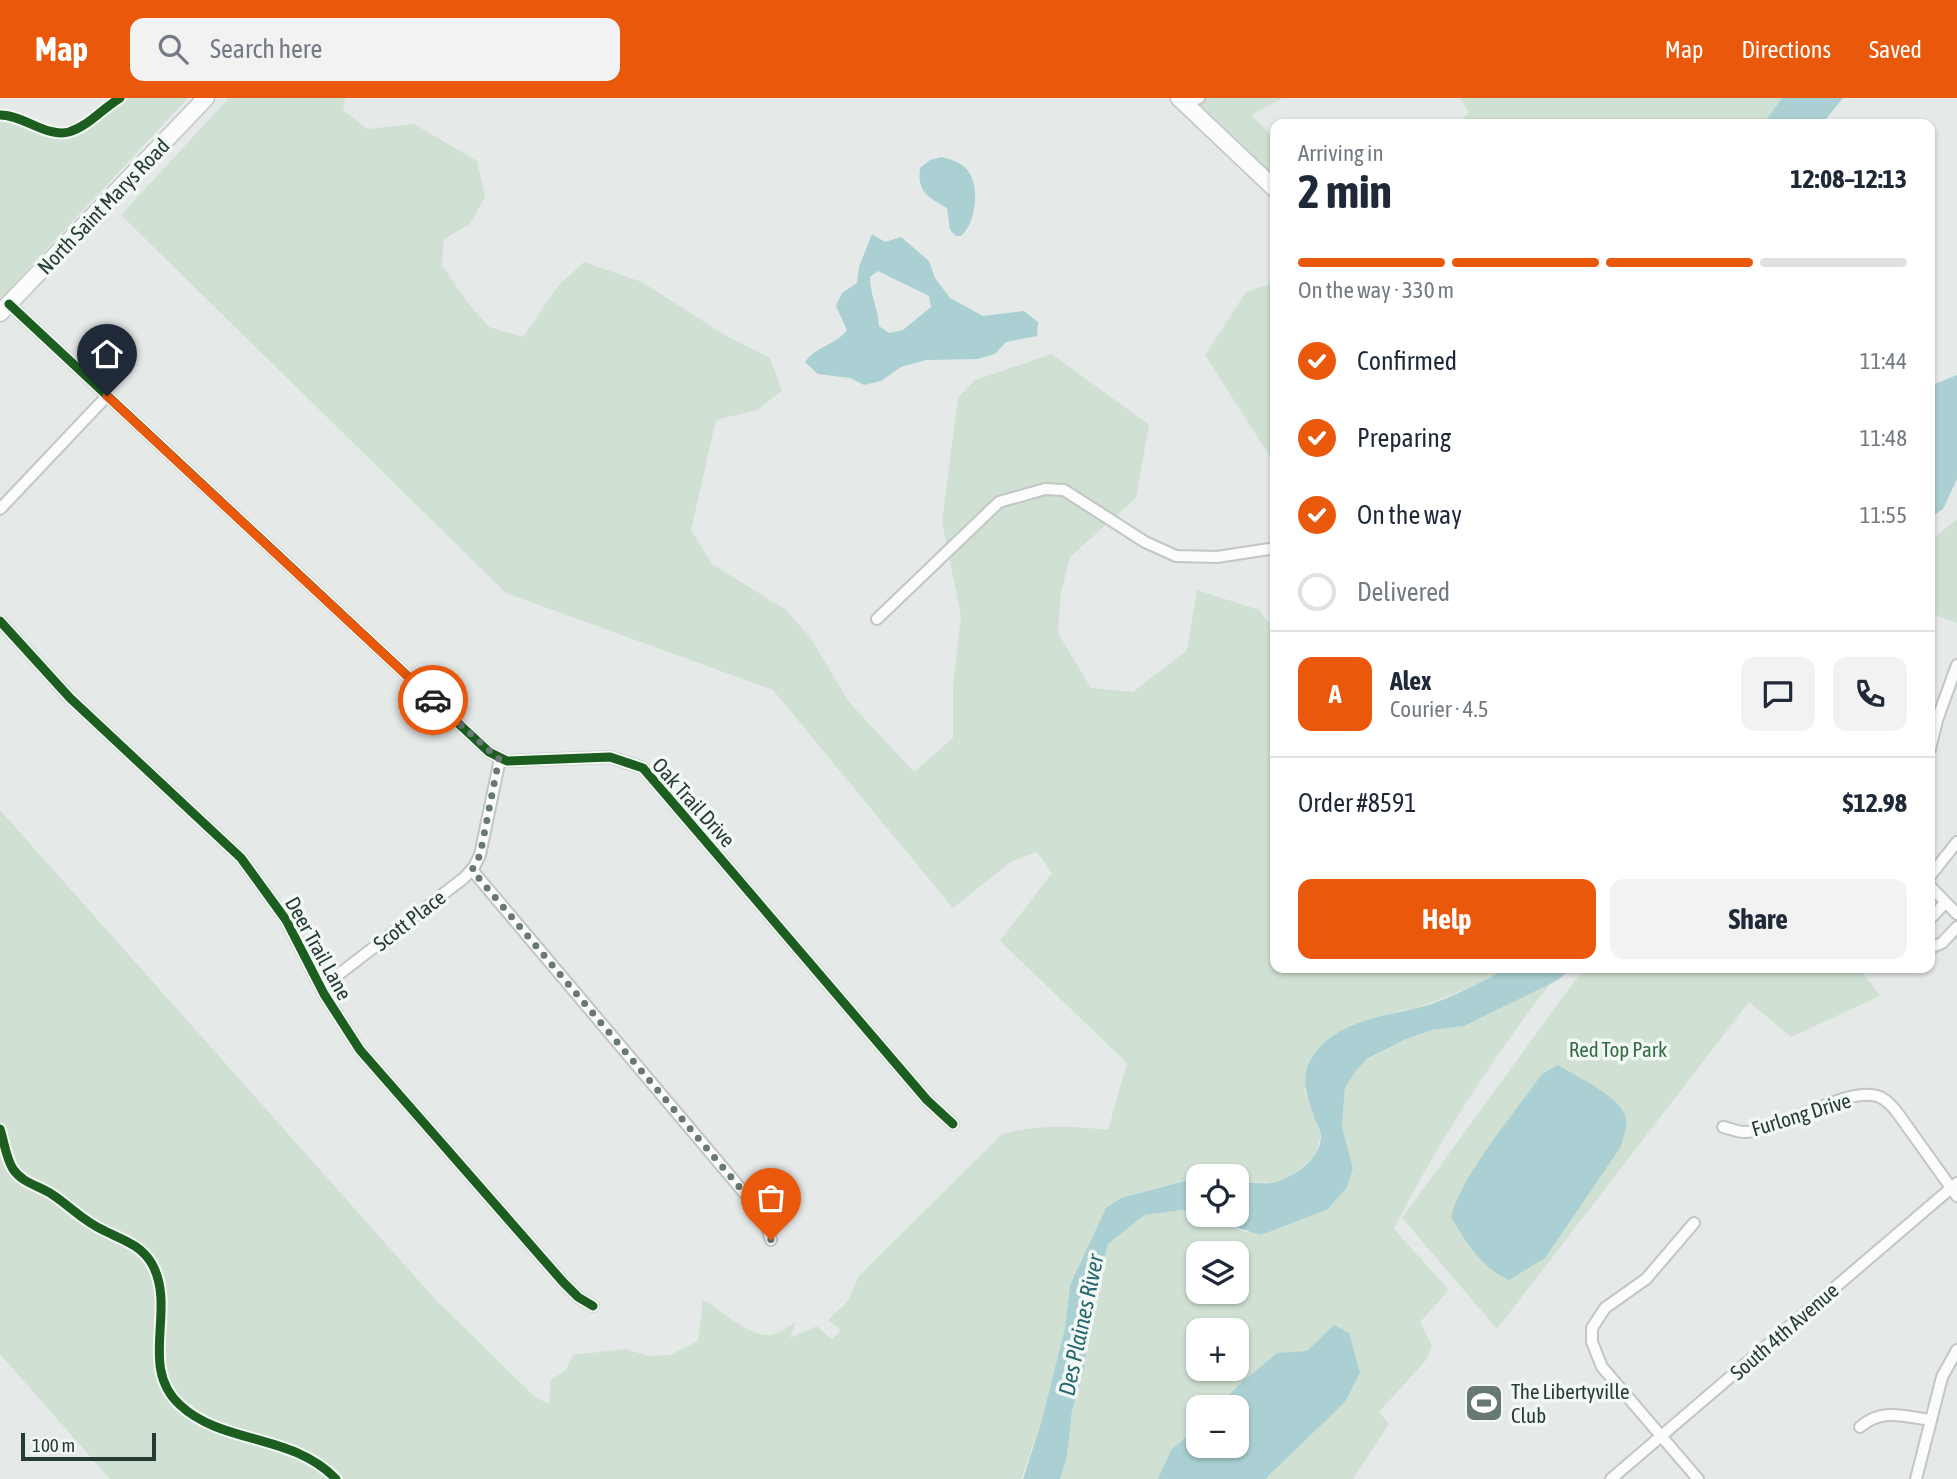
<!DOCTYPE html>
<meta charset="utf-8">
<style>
:root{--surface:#fff;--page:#f2f2f3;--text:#1f2937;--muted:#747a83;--line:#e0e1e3;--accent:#ea580c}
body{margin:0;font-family:"Asap Condensed",sans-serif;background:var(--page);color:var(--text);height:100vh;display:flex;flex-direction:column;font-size:26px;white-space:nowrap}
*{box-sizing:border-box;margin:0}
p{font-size:23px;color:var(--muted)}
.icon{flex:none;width:38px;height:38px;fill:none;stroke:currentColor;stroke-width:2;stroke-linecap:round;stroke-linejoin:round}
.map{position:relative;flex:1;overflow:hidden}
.drawer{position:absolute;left:1270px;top:21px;width:665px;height:854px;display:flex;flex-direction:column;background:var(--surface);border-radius:14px;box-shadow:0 2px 5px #0004}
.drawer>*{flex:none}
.buttons{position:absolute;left:1186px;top:1066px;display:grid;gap:14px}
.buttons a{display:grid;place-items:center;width:63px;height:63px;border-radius:14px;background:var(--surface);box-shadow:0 2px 5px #0004;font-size:35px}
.scale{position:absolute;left:21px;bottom:18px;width:135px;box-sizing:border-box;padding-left:7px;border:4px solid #253b33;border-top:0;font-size:19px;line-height:24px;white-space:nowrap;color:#253b33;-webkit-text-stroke:5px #f3f8f5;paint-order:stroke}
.pin{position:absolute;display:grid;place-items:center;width:60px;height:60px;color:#fff;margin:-72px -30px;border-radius:50% 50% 50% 0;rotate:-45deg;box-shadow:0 0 7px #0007}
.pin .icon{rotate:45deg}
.courier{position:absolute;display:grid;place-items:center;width:70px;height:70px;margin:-35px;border:5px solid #ea580c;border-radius:50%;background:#fff;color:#222;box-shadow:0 2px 9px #0007}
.overview em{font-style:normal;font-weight:700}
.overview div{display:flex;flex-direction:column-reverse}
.overview{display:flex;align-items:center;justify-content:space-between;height:119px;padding:0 28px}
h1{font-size:46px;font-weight:700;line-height:52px}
.bar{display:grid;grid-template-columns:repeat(4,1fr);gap:10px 7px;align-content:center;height:84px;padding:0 28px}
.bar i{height:9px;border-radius:5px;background:var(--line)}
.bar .on{background:var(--accent)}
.bar p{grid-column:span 4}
.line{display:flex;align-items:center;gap:18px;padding:0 28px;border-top:2px solid var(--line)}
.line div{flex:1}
.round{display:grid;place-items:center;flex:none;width:74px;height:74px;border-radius:14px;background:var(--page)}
ol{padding:0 28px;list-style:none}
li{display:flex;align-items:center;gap:21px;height:77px}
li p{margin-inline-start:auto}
li .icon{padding:7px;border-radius:50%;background:var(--accent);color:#fff;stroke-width:4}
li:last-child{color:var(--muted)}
li i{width:38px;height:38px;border:4px solid var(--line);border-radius:50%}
.cta{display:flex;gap:14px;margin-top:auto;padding:14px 28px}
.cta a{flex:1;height:80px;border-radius:14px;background:var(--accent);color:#fff;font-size:28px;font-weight:700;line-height:80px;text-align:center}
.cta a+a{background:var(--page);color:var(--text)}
header{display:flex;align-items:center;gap:42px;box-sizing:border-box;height:98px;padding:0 35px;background:var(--accent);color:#fff}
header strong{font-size:33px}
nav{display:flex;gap:38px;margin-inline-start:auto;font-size:24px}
.search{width:490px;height:63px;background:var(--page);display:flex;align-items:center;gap:18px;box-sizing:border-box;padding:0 24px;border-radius:14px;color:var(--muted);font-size:26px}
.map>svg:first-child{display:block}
</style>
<header>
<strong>Map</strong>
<div class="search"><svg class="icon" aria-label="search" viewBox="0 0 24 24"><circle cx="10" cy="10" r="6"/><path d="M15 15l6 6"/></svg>Search here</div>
<nav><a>Map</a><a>Directions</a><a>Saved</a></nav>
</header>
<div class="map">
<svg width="1957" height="1381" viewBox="0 0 1957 1381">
<rect width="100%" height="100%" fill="#e5e9e7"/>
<g fill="#d0e1d4" fill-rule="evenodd">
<polygon points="128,0 188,0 0,201 0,21 16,21 67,37 92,25"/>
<path d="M 229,0 L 345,0 L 343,12 L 367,31 L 414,26 L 477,63 L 485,99 L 470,126 L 444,141 L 442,167 L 467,204 L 489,229 L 523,239 L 558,188 L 584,164 L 642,184 L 728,239 L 770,260 L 782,293 L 757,312 L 716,322 L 691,432 L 712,466 L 786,512 L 810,539 L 849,604 L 914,674 L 953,640 L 953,588 L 961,518 L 942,424 L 958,300 L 975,282 L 1052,256 L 1149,327 L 1136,400 L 1070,459 L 1061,495 L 1058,535 L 1091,590 L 1133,594 L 1187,552 L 1197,492 L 1259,512 L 1276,534 L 1276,870 L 1507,870 L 1476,887 L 1415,911 L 1402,912 L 1352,928 L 1304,992 L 1321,1037 L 1315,1058 L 1291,1078 L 1272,1085 L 1237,1083 L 1237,1078 L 1199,1078 L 1121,1100 L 1070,1187 L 1065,1230 L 1041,1325 L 1021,1381 L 110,1381 L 0,1256 L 0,712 L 435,1201 L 535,1299 L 549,1306 L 551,1282 L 566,1272 L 573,1257 L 625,1251 L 649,1258 L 670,1257 L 698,1243 L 703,1202 C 722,1212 748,1239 771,1237 C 778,1236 789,1228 796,1224 L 790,1240 L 817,1228 L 832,1242 L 841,1232 L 828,1222 L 847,1204 L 859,1178 L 1002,1036 C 1038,1027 1071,1027 1108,1032 L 1127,965 L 1000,843 L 1052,775 L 1037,754 L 1012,763 L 953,810 L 773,592 L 506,495 L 121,117 Z"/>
<polygon points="1193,0 1283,0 1251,17 1276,41 1276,80"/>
<polygon points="1460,0 1782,0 1763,26 1457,26 1469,14"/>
<polygon points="1276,184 1276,368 1205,257 1246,194"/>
<polygon points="1957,421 1957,525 1930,515 1930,443"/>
<polygon points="1584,870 1860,870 1880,898 1791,939 1749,904 1497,1231 1402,1120"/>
<path d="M 1550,886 C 1490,963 1442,1039 1396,1126 L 1394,1131 L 1449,1192 L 1420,1224 L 1432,1248 L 1427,1261 L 1379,1314 L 1389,1326 L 1353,1381 L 1060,1381 L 1067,1358 L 1072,1313 L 1084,1272 L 1090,1217 L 1108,1146 L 1143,1117 L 1182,1112 L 1246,1134 L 1306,1119 L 1353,1070 L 1342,1029 L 1345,990 L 1355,974 L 1369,960 L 1406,941 L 1432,932 L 1464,928 ZM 1199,1155 L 1237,1155 L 1237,1194 L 1199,1194 ZM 1199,1232 L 1237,1232 L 1237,1270 L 1199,1270 ZM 1199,1309 L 1237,1309 L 1237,1348 L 1199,1348 Z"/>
</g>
<g fill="#aad0d3" fill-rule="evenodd">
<polygon points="1782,0 1843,0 1822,26 1763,26"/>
<path d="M 942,59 C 953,62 965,66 970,76 C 980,94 975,126 961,138 L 956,138 L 950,132 L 947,110 C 928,99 917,94 920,70 L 930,62 Z"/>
<path d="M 872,136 L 885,144 L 901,139 L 929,163 L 935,180 L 950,200 L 983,218 L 1024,213 L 1038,224 L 1037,238 L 1006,244 L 995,256 L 978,261 L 926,262 L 901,269 L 881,283 L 864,287 L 850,280 L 818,276 L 805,264 C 816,248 836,247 847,232 L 836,208 L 842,195 L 857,185 L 859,169 ZM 878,173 L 929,198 L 931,209 L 903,232 L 889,235 L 879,228 C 878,210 870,197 870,179 Z"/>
<polygon points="1957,277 1957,381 1943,411 1930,420 1930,288"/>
<path d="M 1507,870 L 1572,870 L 1558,882 L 1464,928 L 1432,932 L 1406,941 L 1368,960 L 1355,974 L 1345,990 L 1342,1029 L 1353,1070 L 1347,1089 L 1328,1111 L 1261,1137 L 1182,1112 L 1144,1117 L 1108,1146 L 1090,1217 L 1084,1272 L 1072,1313 L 1067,1358 L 1060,1381 L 1023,1381 L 1041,1325 L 1065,1230 L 1070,1187 L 1106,1110 L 1121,1100 L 1199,1079 L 1199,1116 L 1237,1116 L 1237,1083 C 1249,1084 1264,1087 1275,1084 C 1294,1079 1322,1060 1321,1037 C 1321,1033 1317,1026 1315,1022 C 1305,993 1297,973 1321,948 C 1344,924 1384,917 1414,911 C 1437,907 1487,882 1507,870 Z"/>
<path d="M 1558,967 C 1577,979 1617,997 1625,1017 C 1629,1027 1623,1040 1620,1050 L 1545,1160 L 1509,1182 C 1481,1170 1466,1144 1451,1119 C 1461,1078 1516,1013 1542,976 Z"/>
<polygon points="1334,1227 1349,1235 1360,1275 1345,1304 1265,1381 1158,1381 1171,1352 1199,1328 1199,1348 1237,1348 1237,1309 1217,1309 1239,1287 1277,1255 1307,1253"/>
</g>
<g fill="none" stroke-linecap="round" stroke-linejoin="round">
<defs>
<g id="street">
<polyline points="1185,5 1199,0"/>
<polyline points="9,206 489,654 507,663 610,659 643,670 927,1002 953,1026"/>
<polyline points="0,411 107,298"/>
<polyline points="877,521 999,404 1045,391 1064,392 1145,444 1176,458 1217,459 1276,450"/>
<polyline points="0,523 70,600 241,760 286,822 324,896 360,952 563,1184 578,1199 593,1208"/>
<polyline points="1930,651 1937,622 1957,567"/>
<polyline points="472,772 763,1117 771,1142"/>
<polyline points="1930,778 1957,744"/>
<polyline points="1930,788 1957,816"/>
<polyline points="1930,821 1945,805"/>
<polyline points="1930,850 1942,845 1957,829"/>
<polyline points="321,890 464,780 474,769 480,757 500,661"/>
<path d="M 1723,1029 C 1729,1030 1737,1034 1744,1034 C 1780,1034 1848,986 1880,999 C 1888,1003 1894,1010 1899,1017 L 1957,1098"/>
<polyline points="1694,1125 1646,1181 1605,1210 1592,1230 1592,1244 1602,1269 1698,1381"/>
<path d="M 1860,1329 C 1882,1310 1903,1318 1930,1322"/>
<polyline points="1611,1381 1957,1085"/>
<polyline points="1916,1381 1942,1279 1957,1252"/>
</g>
<g id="secondary">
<polyline points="1179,0 1276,92"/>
<polyline points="0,215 206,0"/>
</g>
</defs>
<use href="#street" stroke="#c2c6c4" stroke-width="14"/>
<use href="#secondary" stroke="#c1c7c4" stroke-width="19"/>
<use href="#street" stroke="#fbfcfb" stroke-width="10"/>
<use href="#secondary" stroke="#fbfcfb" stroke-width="16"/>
<defs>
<g id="cycleway">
<path d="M 0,17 C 24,17 47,40 69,34 C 89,28 103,10 120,0"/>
<polyline points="9,206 489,654 507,663 610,659 643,670 927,1002 953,1026"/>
<polyline points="0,523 70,600 241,760 286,822 324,896 360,952 563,1184 578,1199 593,1208"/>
<path d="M 0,1031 C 4,1043 6,1060 13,1071 C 22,1085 40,1088 53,1097 C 71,1109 84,1124 105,1133 C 123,1142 141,1147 152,1166 C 177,1211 138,1269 180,1307 C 223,1347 292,1335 336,1381"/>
</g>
</defs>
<use href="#cycleway" stroke="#f3f8f5" stroke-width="13"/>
<use href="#cycleway" stroke="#1b5e20" stroke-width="9"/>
</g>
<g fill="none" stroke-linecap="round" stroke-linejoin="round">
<polyline stroke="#687872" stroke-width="7" stroke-dasharray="0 12.6" points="433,602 499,661 480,757 472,772 763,1117 771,1142"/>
<polyline stroke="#ea580c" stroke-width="9" points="107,298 433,602"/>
</g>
<defs>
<symbol id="stadium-square" viewBox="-11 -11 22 22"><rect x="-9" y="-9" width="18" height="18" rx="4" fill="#687872" stroke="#f3f8f5"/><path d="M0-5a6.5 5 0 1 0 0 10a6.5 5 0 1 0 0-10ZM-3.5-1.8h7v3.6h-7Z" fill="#fff"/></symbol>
</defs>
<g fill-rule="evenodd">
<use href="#stadium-square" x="1462" y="1283" width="44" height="44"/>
</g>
<g text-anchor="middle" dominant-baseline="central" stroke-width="7" stroke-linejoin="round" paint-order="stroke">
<g font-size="21" fill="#253b33" stroke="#f3f8f5">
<text transform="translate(103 108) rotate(-46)">North Saint Marys Road</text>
<text transform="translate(694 704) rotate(48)">Oak Trail Drive</text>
<text transform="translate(409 822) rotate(-38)">Scott Place</text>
<text transform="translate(319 850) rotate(61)">Deer Trail Lane</text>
<text transform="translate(1801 1016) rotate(-17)">Furlong Drive</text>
<text transform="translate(1784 1233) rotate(-41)">South 4th Avenue</text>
</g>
<g font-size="21" fill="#336d46" stroke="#f3f8f5">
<text x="1618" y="951">Red Top Park</text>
</g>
<g font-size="21" fill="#253b33" stroke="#f3f8f5" text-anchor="start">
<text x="1511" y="1293">The Libertyville<tspan x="1511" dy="24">Club</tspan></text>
</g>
<g font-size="23" font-style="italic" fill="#256870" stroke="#f3f8f5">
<text transform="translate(1081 1227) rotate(-78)">Des Plaines River</text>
</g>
</g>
</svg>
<div class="buttons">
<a><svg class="icon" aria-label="locate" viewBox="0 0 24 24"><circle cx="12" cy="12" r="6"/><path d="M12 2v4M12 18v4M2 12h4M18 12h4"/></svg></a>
<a><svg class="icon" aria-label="layers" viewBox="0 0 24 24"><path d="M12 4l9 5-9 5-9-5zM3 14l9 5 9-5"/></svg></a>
<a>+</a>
<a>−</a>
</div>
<div class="scale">100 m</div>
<div class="pin" style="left:771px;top:1142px;background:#ea580c"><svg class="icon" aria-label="bag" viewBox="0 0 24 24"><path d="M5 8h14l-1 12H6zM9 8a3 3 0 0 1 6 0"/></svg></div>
<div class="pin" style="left:107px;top:298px;background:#1f2937"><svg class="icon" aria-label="home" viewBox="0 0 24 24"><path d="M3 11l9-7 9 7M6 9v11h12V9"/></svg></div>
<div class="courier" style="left:433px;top:602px"><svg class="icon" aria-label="car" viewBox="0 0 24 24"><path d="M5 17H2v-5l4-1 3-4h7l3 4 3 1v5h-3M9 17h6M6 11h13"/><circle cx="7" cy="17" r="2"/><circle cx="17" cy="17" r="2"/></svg></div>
<section class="drawer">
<div class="overview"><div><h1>2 min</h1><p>Arriving in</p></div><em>12:08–12:13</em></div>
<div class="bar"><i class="on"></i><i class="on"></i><i class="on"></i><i></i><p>On the way · 330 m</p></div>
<ol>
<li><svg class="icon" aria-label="check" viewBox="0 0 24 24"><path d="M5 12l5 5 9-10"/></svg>Confirmed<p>11:44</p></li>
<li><svg class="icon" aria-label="check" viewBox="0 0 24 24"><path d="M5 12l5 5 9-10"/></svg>Preparing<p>11:48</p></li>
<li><svg class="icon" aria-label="check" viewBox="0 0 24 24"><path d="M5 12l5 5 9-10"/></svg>On the way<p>11:55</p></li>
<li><i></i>Delivered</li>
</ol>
<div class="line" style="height:126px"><b class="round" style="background:var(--accent);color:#fff">A</b><div><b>Alex</b><p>Courier · 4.5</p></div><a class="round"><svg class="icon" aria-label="chat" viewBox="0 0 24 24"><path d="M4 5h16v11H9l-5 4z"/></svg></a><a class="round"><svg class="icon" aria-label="phone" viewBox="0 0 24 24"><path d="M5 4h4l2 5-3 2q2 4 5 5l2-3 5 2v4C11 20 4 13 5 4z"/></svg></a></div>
<div class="line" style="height:91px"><div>Order #8591</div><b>$12.98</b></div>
<div class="cta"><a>Help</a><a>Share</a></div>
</section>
</div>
